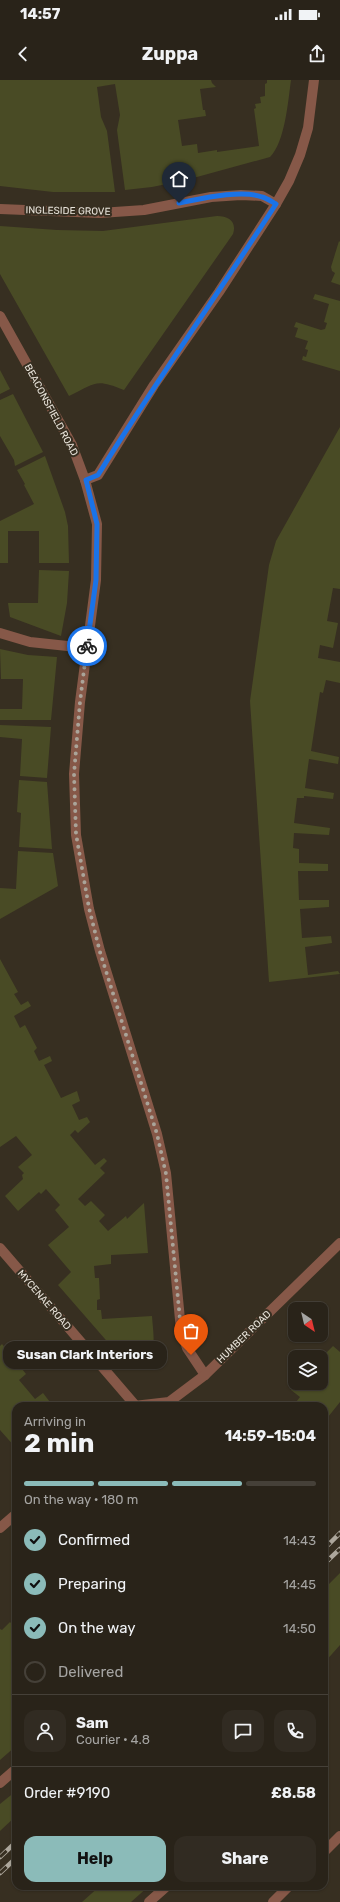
<!DOCTYPE html>
<meta charset="utf-8">
<style>
:root{--surface:#292319;--page:#312b22;--text:#f1f3f6;--muted:#a5a4a2;--line:#454038;--accent:#8bbbb9}
body{margin:0;font-family:Rubik,sans-serif;background:var(--page);color:var(--text);height:100vh;display:flex;flex-direction:column;font-size:15px;white-space:nowrap}
*{box-sizing:border-box;margin:0}
p{font-size:13px;color:var(--muted)}
.icon{flex:none;width:22px;height:22px;fill:none;stroke:currentColor;stroke-width:2;stroke-linecap:round;stroke-linejoin:round}
.map{position:relative;flex:1;overflow:hidden}
.details{position:absolute;left:12px;top:1322px;width:316px;height:488px;display:flex;flex-direction:column;background:var(--surface);border-radius:12px;box-shadow:0 1px 3px #0004,0 0 0 1px var(--line)}
.details>*{flex:none}
.needle{width:26px;rotate:145deg}
.buttons{position:absolute;left:288px;top:1222px;display:grid;gap:8px}
.buttons a{display:grid;place-items:center;width:40px;height:40px;border-radius:8px;background:var(--surface);box-shadow:0 1px 3px #0004,0 0 0 1px var(--line);font-size:20px}
.pin{position:absolute;display:grid;place-items:center;width:34px;height:34px;color:#fff;margin:-41px -17px;border-radius:50% 50% 50% 0;rotate:-45deg;box-shadow:0 0 4px #0007}
.pin .icon{rotate:45deg}
.courier{position:absolute;display:grid;place-items:center;width:40px;height:40px;margin:-20px;border:3px solid #1a73e8;border-radius:50%;background:#fff;color:#222;box-shadow:0 1px 5px #0007}
.bubble{position:absolute;height:28px;border-radius:12px;background:var(--surface);box-shadow:0 1px 3px #0004,0 0 0 1px var(--line);font-size:13px;font-weight:700;line-height:28px;text-align:center}
.overview em{font-style:normal;font-weight:700}
.overview div{display:flex;flex-direction:column-reverse}
.overview{display:flex;align-items:center;justify-content:space-between;height:68px;padding:0 12px}
h1{font-size:26px;font-weight:700;line-height:30px}
.bar{display:grid;grid-template-columns:repeat(4,1fr);gap:6px 4px;align-content:center;height:48px;padding:0 12px}
.bar i{height:5px;border-radius:3px;background:var(--line)}
.bar .current{background:var(--accent)}
.bar p{grid-column:span 4}
.line{display:flex;align-items:center;gap:10px;padding:0 12px;border-top:1px solid var(--line)}
.line div{flex:1}
.round{display:grid;place-items:center;flex:none;width:42px;height:42px;border-radius:12px;background:var(--page)}
ol{padding:0 12px;list-style:none}
li{display:flex;align-items:center;gap:12px;height:44px}
li p{margin-inline-start:auto}
li .icon{padding:4px;border-radius:50%;background:var(--accent);color:#111;stroke-width:4}
li:last-child{color:var(--muted)}
li i{width:22px;height:22px;border:2px solid var(--line);border-radius:50%}
.primary-button{display:flex;gap:8px;margin-top:auto;padding:8px 12px}
.primary-button a{flex:1;height:46px;border-radius:12px;background:var(--accent);color:#111;font-size:16px;font-weight:700;line-height:46px;text-align:center}
.primary-button a+a{background:var(--page);color:var(--text)}
.status{display:flex;justify-content:space-between;align-items:center;height:28px;padding:0 20px;background:var(--surface);direction:ltr}
.status svg{height:11px;fill:currentColor}
header{display:flex;justify-content:space-between;align-items:center;height:52px;padding:0 12px;background:var(--surface);font-size:18px;font-weight:700}
.map>svg:first-child{display:block}
</style>
<div class="status"><b>14:57</b><svg viewBox="0 0 49 12"><path d="M0 12V9h3v3zM5 12V6h3v6zM10 12V3h3v9zM15 12V0h3v12zM26 1h20v11H26zM47 4h2v5h-2z"/></svg></div>
<header><svg class="icon" aria-label="back" viewBox="0 0 24 24"><path d="M15 5l-7 7 7 7"/></svg>Zuppa<svg class="icon" aria-label="share" viewBox="0 0 24 24"><path d="M12 15V3M7 8l5-5 5 5M5 13v7h14v-7"/></svg></header>
<div class="map">
<svg width="340" height="1822" viewBox="0 0 340 1822">
<rect width="100%" height="100%" fill="#372f21"/>
<g fill="#494b25">
<path d="M 0,0 L 211,0 L 212,3 L 216,7 L 200,9 L 203,30 L 205,30 L 206,36 L 178,40 L 182,66 L 197,64 L 198,73 L 217,70 L 217,72 L 259,66 L 254,29 L 256,28 L 255,24 L 261,23 L 260,17 L 265,16 L 265,4 L 267,3 L 267,0 L 291,0 C 288,22 285,62 270,77 L 186,100 L 152,107 L 125,110 L 117,50 L 120,35 L 115,4 L 97,7 L 101,37 L 107,51 L 115,112 L 53,112 L 0,106 Z"/>
<path d="M 217,136 C 229,136 237,142 233,154 L 124,310 C 95,298 96,303 69,316 L 0,194 L 0,146 L 57,150 L 103,151 Z"/>
<polygon points="339,161 340,162 340,205 331,202 335,193 332,191 331,187"/>
<polygon points="315,214 340,221 340,291 302,280 303,276 306,277 308,270 305,269 308,261 295,257 298,248 294,247 296,242 321,250 325,249 327,243 324,242 329,224 313,219"/>
<polygon points="0,290 10,309 0,314"/>
<polygon points="13,314 43,372 15,386 14,380 0,356 0,320"/>
<polygon points="340,347 340,509 333,508 327,541 338,543 333,568 320,565 318,578 340,582 340,603 326,600 323,613 320,612 311,671 339,677 338,684 309,679 305,708 334,713 333,719 304,716 304,718 297,718 294,743 330,748 329,755 294,753 293,768 299,769 299,783 328,784 328,791 298,791 299,820 329,820 329,827 300,829 302,858 331,856 332,863 305,867 308,895 338,891 340,894 269,902 250,621 269,485 276,461"/>
<polygon points="45,376 65,432 68,446 69,483 39,483 39,451 8,451 8,483 0,483 0,441 34,424 24,405 25,404 17,390"/>
<polygon points="39,490 69,491 67,523 61,556 10,537 8,523 38,523"/>
<polygon points="0,569 28,575 57,577 51,640 0,640 0,629 22,629 23,599 1,599"/>
<polygon points="0,645 51,647 47,698 20,696 22,659 0,657"/>
<polygon points="19,700 47,702 52,769 19,767 21,733 17,732"/>
<polygon points="18,771 53,773 58,806 0,839 0,808 16,809"/>
<path d="M 0,879 L 18,912 L 14,914 L 21,925 L 28,921 L 31,926 L 14,936 L 20,948 L 25,945 L 37,968 L 34,971 L 39,981 L 50,976 L 52,981 L 44,985 L 61,1018 L 77,1011 L 80,1021 L 72,1025 L 79,1040 L 87,1037 L 90,1042 L 78,1053 L 75,1050 L 70,1055 L 95,1085 L 104,1078 L 107,1081 L 100,1088 L 105,1093 L 78,1119 L 85,1126 L 91,1121 L 105,1135 L 99,1141 L 108,1151 L 126,1136 L 127,1139 L 144,1123 L 148,1173 L 111,1175 L 111,1184 L 94,1186 L 95,1198 L 99,1198 L 100,1219 L 97,1220 L 97,1230 L 101,1230 L 102,1239 L 152,1236 C 153,1254 159,1276 139,1286 L 130,1285 L 125,1282 L 58,1205 L 71,1192 L 48,1165 L 69,1147 L 55,1130 L 60,1125 L 46,1109 L 41,1114 L 39,1112 L 18,1131 L 5,1116 L 23,1099 L 22,1095 L 24,1093 L 18,1087 L 32,1075 L 16,1056 L 0,1067 Z"/>
<polygon points="2,1264 26,1294 19,1300 35,1319 43,1313 53,1326 16,1326 16,1368 0,1350 0,1266"/>
<polygon points="333,1266 340,1272 340,1322 324,1342 324,1326 293,1326 300,1317 291,1310 297,1303 308,1303 310,1305 312,1303 321,1303 321,1294 326,1288 321,1283 321,1278"/>
<polygon points="340,1493 340,1565 324,1583 324,1509"/>
<polygon points="10,1542 14,1546 16,1544 16,1666 0,1680 0,1549 2,1550"/>
<polygon points="16,1711 16,1736 0,1751 0,1724"/>
<polygon points="100,1806 149,1806 131,1822 82,1822"/>
</g>
<g fill="none" stroke-linecap="round" stroke-linejoin="round">
<g stroke="#865848" stroke-width="10">
<polyline points="0,129 100,133 144,130 211,117 241,115 262,116 276,124"/>
<polyline points="0,236 72,365 85,400 97,444 96,500 80,622 74,694 76,755 89,829 100,871 157,1054 166,1093 181,1250 187,1268 205,1295"/>
<polyline points="85,400 98,395 154,305 219,212 276,124 289,101 300,75 308,48 314,0"/>
<polyline points="0,553 30,562 86,568"/>
<polyline points="0,1168 135,1325"/>
<polyline points="134,1326 169,1322 205,1295 340,1163"/>
<polyline points="0,1448 16,1434"/>
<polyline points="0,1703 16,1689"/>
<polyline points="324,1772 340,1756"/>
<polyline points="149,1822 167,1806"/>
<polyline points="273,1822 289,1806"/>
</g>
<defs>
<g id="rail">
<polyline points="324,1469 340,1453"/>
<polyline points="324,1484 340,1469"/>
<polyline points="0,1777 16,1762"/>
<polyline points="0,1793 16,1778"/>
</g>
</defs>
<use href="#rail" stroke="#ada79c" stroke-width="4.5"/>
<use href="#rail" stroke="#372f21" stroke-width="3" stroke-dasharray="9" stroke-linecap="butt"/>
</g>
<g fill="none" stroke-linecap="round" stroke-linejoin="round">
<polyline stroke="#aaa499" stroke-width="4" stroke-dasharray="0 7.2" points="87,566 80,622 74,694 76,754 89,828 100,872 157,1054 166,1094 181,1250 191,1275"/>
<path stroke="#1a73e8" stroke-width="5" d="M 87,566 L 96,500 L 97,444 L 86,400 L 98,395 C 155,303 217,215 276,124 C 272,122 267,118 262,117 C 241,109 200,119 179,123"/>
</g>
<g text-anchor="middle" dominant-baseline="central" stroke-width="4" stroke-linejoin="round" paint-order="stroke">
<g font-size="10" fill="#e8e3da" stroke="#372f21">
<text transform="translate(68 131) rotate(1)">INGLESIDE GROVE</text>
<text transform="translate(51 330) rotate(62)">BEACONSFIELD ROAD</text>
<text transform="translate(44 1220) rotate(49)">MYCENAE ROAD</text>
<text transform="translate(244 1257) rotate(-44)">HUMBER ROAD</text>
</g>
</g>
</svg>
<div class="buttons">
<a><svg class="needle" viewBox="-14 -14 28 28"><path d="M0-13l5 13h-10z" fill="#e53935"/><path d="M0 13l5-13h-10z" fill="#a5a4a2"/></svg></a>
<a><svg class="icon" aria-label="layers" viewBox="0 0 24 24"><path d="M12 4l9 5-9 5-9-5zM3 14l9 5 9-5"/></svg></a>
</div>
<div class="pin" style="left:191px;top:1275px;background:#ea580c"><svg class="icon" aria-label="bag" viewBox="0 0 24 24"><path d="M5 8h14l-1 12H6zM9 8a3 3 0 0 1 6 0"/></svg></div>
<div class="pin" style="left:179px;top:123px;background:#1f2937"><svg class="icon" aria-label="home" viewBox="0 0 24 24"><path d="M3 11l9-7 9 7M6 9v11h12V9"/></svg></div>
<div class="courier" style="left:87px;top:566px"><svg class="icon" aria-label="bike" viewBox="0 0 24 24"><circle cx="6" cy="16" r="4"/><circle cx="18" cy="16" r="4"/><path d="M6 16l4-8h5l3 8M10 8l3 8H6M13 5h3"/></svg></div>
<div class="bubble" style="left:3px;top:1261px;width:164px">Susan Clark Interiors</div>
<section class="details">
<div class="overview"><div><h1>2 min</h1><p>Arriving in</p></div><em>14:59–15:04</em></div>
<div class="bar"><i class="current"></i><i class="current"></i><i class="current"></i><i></i><p>On the way · 180 m</p></div>
<ol>
<li><svg class="icon" aria-label="check" viewBox="0 0 24 24"><path d="M5 12l5 5 9-10"/></svg>Confirmed<p>14:43</p></li>
<li><svg class="icon" aria-label="check" viewBox="0 0 24 24"><path d="M5 12l5 5 9-10"/></svg>Preparing<p>14:45</p></li>
<li><svg class="icon" aria-label="check" viewBox="0 0 24 24"><path d="M5 12l5 5 9-10"/></svg>On the way<p>14:50</p></li>
<li><i></i>Delivered</li>
</ol>
<div class="line" style="height:72px"><a class="round"><svg class="icon" aria-label="person" viewBox="0 0 24 24"><circle cx="12" cy="8" r="4"/><path d="M4 21q1-7 8-7t8 7"/></svg></a><div><b>Sam</b><p>Courier · 4.8</p></div><a class="round"><svg class="icon" aria-label="chat" viewBox="0 0 24 24"><path d="M4 5h16v11H9l-5 4z"/></svg></a><a class="round"><svg class="icon" aria-label="phone" viewBox="0 0 24 24"><path d="M5 4h4l2 5-3 2q2 4 5 5l2-3 5 2v4C11 20 4 13 5 4z"/></svg></a></div>
<div class="line" style="height:52px"><div>Order #9190</div><b>£8.58</b></div>
<div class="primary-button"><a>Help</a><a>Share</a></div>
</section>
</div>
